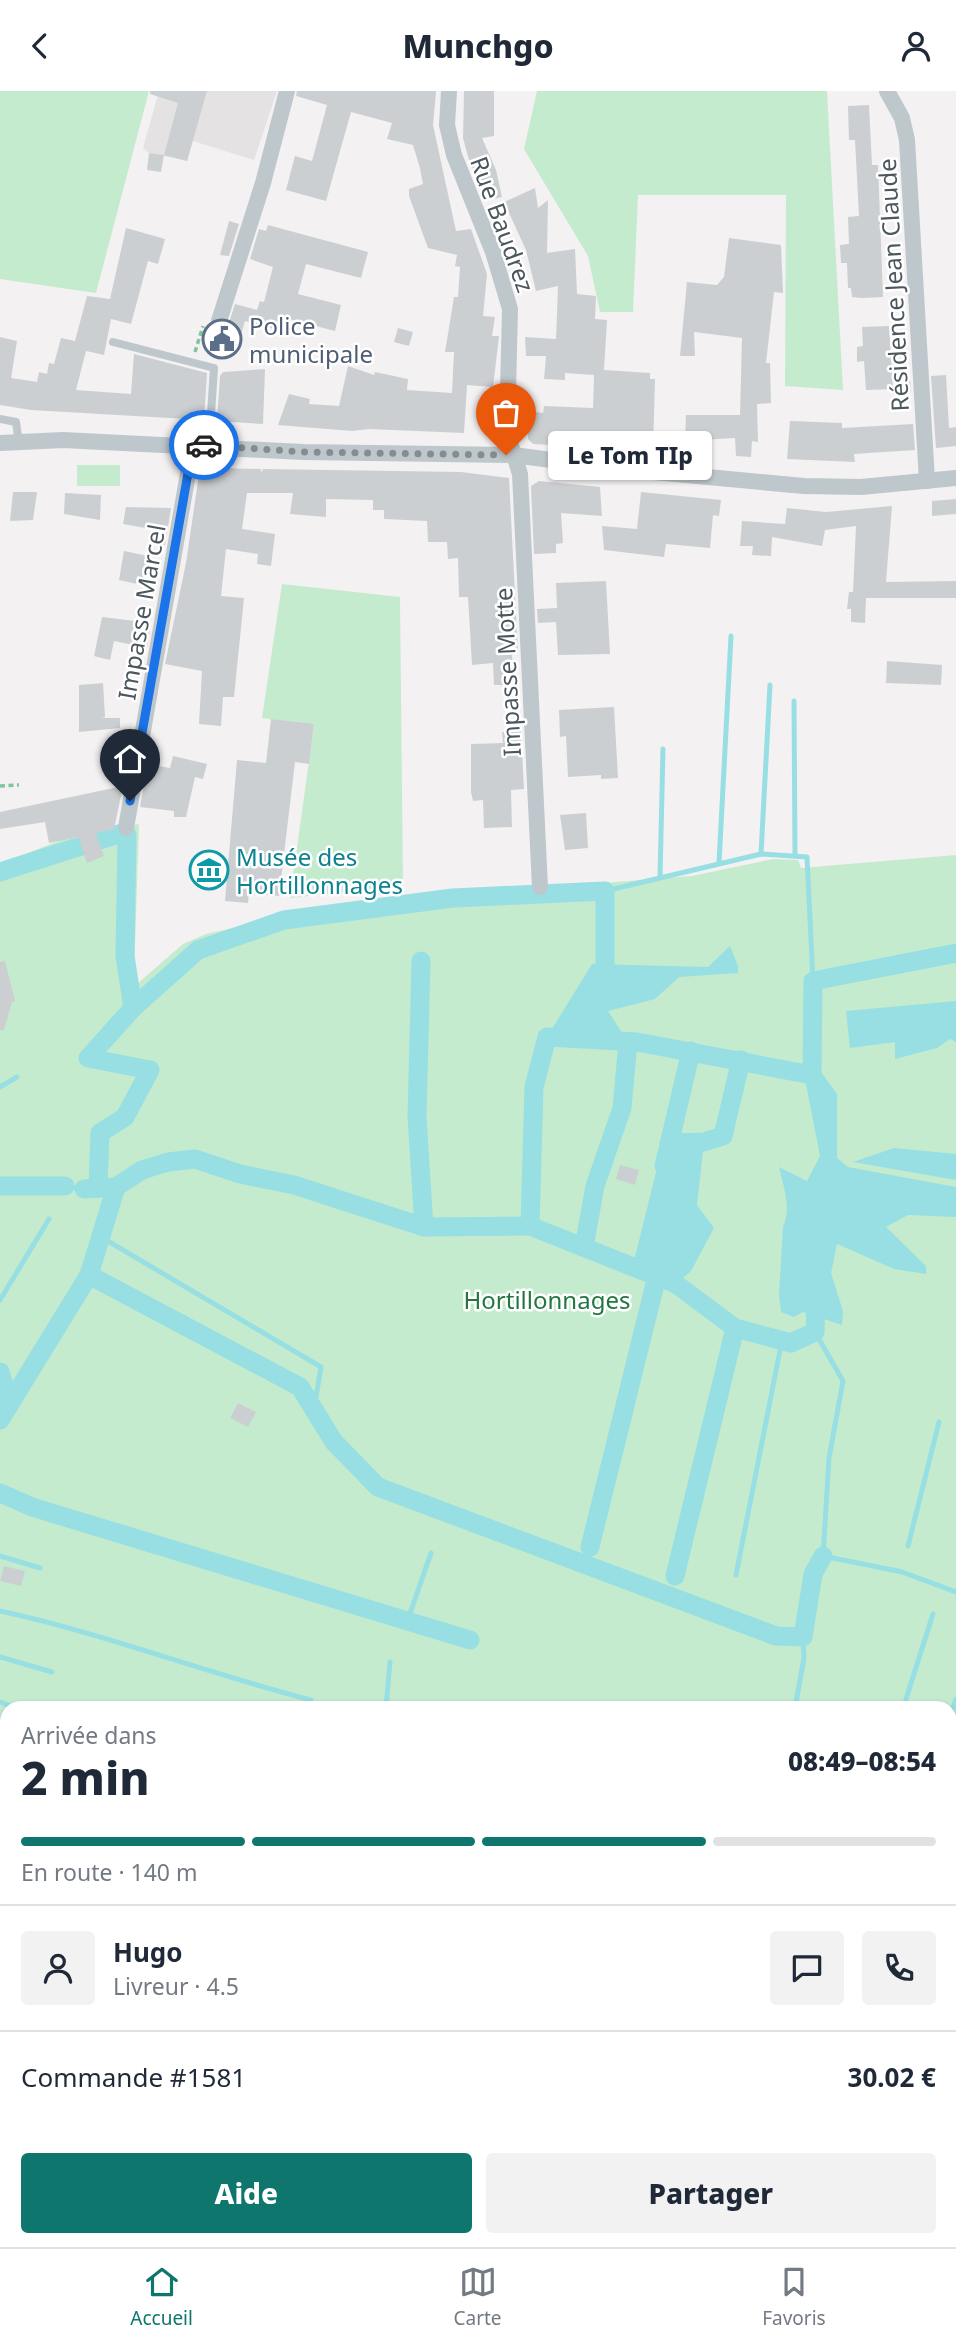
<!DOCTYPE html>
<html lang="fr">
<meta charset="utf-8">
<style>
:root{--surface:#fff;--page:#f2f2f3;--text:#1f2937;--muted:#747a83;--line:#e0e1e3;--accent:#0f766e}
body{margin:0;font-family:"Noto Sans",sans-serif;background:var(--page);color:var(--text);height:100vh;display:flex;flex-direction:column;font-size:26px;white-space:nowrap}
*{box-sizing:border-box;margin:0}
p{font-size:23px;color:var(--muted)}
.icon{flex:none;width:38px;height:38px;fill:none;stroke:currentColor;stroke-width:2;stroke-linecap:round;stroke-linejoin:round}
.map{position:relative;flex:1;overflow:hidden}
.side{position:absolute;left:0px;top:1610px;width:957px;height:546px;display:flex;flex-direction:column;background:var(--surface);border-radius:21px 21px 0 0;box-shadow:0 2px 5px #0004}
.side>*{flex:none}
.pin{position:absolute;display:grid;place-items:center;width:60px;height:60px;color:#fff;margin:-72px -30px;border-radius:50% 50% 50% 0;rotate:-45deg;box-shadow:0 0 7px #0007}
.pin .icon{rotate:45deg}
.courier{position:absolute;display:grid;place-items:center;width:70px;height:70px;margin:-35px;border:5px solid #1a73e8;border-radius:50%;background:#fff;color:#222;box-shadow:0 2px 9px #0007}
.bubble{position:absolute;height:49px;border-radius:7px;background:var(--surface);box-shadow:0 2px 5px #0004;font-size:23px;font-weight:800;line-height:49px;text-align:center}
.head em{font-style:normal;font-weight:800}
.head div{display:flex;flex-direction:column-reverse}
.head{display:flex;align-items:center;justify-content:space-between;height:119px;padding:0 21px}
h1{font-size:46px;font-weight:800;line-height:52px}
.bar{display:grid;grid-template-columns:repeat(4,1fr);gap:10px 7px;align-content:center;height:84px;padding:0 21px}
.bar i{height:9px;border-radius:5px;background:var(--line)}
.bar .on{background:var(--accent)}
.bar p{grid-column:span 4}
.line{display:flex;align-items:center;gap:18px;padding:0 21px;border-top:2px solid var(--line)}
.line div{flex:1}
.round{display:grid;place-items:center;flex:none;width:74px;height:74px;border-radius:7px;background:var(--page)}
.action{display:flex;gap:14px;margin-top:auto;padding:14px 21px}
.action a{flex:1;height:80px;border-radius:7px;background:var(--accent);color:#fff;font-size:28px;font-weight:800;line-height:80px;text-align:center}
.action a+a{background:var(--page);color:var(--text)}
header{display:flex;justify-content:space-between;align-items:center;height:91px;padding:0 21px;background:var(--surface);font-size:32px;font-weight:800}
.tabs{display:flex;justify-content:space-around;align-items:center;height:98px;border-top:2px solid var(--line);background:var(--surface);font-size:19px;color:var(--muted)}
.tabs a{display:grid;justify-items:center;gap:4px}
.tabs .on{color:var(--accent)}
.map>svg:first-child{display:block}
</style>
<header><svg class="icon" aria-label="back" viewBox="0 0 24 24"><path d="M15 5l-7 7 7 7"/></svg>Munchgo<svg class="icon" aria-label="person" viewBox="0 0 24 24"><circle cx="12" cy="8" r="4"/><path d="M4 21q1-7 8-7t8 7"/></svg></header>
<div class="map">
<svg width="956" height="2156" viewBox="0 0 956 2156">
<rect width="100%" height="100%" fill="#f3f1f2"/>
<polygon fill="#e4e2e3" points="159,0 277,0 254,69 193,50 187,70 149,62 143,57"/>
<g fill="#c5ebce">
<polygon points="0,0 149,0 96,202 0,188"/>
<polygon points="537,0 827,0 843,299 785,295 786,104 638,104 633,221 600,221 588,165 524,58"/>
<rect x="77" y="374" width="43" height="21"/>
<polygon points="282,493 400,506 403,795 290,807 314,634 262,627"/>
<polygon points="139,733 134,884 137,893 183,853 206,843 277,827 552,796 692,785 773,768 798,769 801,777 956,764 956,2023 950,2022 950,1617 7,1617 7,1849 0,1849 0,773 61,749"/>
<polygon points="506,2149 828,2149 825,2156 504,2156"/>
</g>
<g fill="#97dfe3">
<polygon points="730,855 738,875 738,882 679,886 655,908 608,920 628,951 547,946 592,873 708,876"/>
<polygon points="956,910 956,951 950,948 937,957 895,968 895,951 850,957 846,920"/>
<path d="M 821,944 L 821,981 L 837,1003 L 837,1067 L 848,1076 L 956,1096 L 956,1126 L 908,1124 L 886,1136 L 926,1175 L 926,1183 L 894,1178 L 837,1153 L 831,1182 L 843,1220 L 842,1234 L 803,1221 L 794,1226 L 781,1221 L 779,1204 L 783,1135 C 792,1118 783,1094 779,1076 L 807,1090 L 820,1065 L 805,988 L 803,945 Z"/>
<polygon points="664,1049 670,1052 704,1051 697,1114 714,1137 691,1180 676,1193 641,1178 634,1170"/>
<polygon points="894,1057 956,1063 956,1089 853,1071"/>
<polygon points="0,1876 7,1876 7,1931 0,1927"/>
<polygon points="950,2047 956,2049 956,2105 950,2104"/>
</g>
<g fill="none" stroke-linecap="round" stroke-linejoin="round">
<g stroke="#97dfe3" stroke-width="5">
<polyline points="794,610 795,765"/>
<polyline points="761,763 770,594"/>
<polyline points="719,772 731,545"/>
<polyline points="660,786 663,658"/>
<polyline points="605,800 761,763 807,766 813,890"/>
<polyline points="0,996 17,986"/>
<polyline points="65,1095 84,1098"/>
<polyline points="101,1146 321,1276 314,1318"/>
<polyline points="0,1209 49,1128"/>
<polyline points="815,1241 843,1290 829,1367 823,1465 902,1481 956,1501"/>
<polyline points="908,1455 939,1331"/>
<polyline points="0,1465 40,1477"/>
<polyline points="736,1484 782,1249"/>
<path d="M 0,1520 C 106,1543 206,1582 311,1609"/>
<polyline points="407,1531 431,1462"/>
<polyline points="0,1566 52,1581"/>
<polyline points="906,1608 933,1523"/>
<polyline points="0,1611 16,1617"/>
<polyline points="386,1617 390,1571"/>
<polyline points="795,1617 804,1567 803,1546"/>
<polyline points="950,1626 956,1608"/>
<polyline points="950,1962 956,1964"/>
<polyline points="7,2022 7,2037"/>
<polyline points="685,2149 716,2156"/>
</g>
<g stroke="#97dfe3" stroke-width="19">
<polyline points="0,781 125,741 127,744 125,865 133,917"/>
<polyline points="421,870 417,1026 424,1136"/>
<polyline points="670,1052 704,1051 723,1045 741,969"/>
<polyline points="664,1075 691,960"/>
<polyline points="0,1095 65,1095"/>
<polyline points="116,1096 142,1079 168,1071 195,1068 240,1083 294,1094 424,1136 530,1135 534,996 547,946 637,951 812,984 813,890 956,862"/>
<polyline points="98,1097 100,1042 125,1026 150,979 88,967 133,917 198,859 284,829 453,807 605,800 605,898"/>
<polyline points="530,1135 676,1193 735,1237 791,1252 815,1241 816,1201"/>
<polyline points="584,1156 595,1095 622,1017 628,951"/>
<polyline points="89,1184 300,1296 334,1351 378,1396 776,1545 803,1546 813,1483 823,1465"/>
<polyline points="0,1281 10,1313"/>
<polyline points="0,1329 89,1184 116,1096 84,1098"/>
<polyline points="0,1402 32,1416 470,1549"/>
<polyline points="590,1456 657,1185"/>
<polyline points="675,1485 735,1237"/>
</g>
</g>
<g fill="#cccfd2">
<polygon points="150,0 207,0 187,70 164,64 178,12 150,3"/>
<polygon points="297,0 436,0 433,34 456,140 471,138 487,183 483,225 495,226 492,245 499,245 493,296 467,294 464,342 369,338 352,340 278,334 289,303 310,308 309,313 339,315 348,275 374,284 375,281 408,288 407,299 452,302 454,261 445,261 454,206 458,206 460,176 455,175 457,164 428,157 409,105 409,98 423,93 420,77 413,54 387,48 392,32 351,21 326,110 286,99 295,65 312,70 327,14 296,5"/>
<polygon points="464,0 494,0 494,45 482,47 496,79 502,106 488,109 469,69 463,47"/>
<polygon points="869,14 872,74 878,74 883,206 862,207 852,206 851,197 848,197 847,172 841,172 840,154 849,153 848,126 859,125 855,49 849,49 848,15"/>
<polygon points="149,62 164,64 161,81 147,79"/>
<polygon points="535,97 538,117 548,109 547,162 575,158 577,203 596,205 595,228 607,229 604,279 650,282 650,288 655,288 653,360 533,353 528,348 527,320 543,322 544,315 593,317 594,284 565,282 565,289 544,288 546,265 526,265 525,246 556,248 558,195 536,200 526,159 504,111"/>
<polygon points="229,130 239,133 229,165 220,164"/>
<polygon points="268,134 368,161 361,187 306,173 298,203 341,214 335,240 289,228 286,241 245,230 236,260 203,251 207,236 226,241 235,213 257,219 260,210 264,211 273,176 250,168 259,138 266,140"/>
<polygon points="126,137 165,148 158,173 148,170 131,233 111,228 104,264 86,260 76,299 131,303 134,263 207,282 204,329 31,319 0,314 0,246 17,250 11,287 37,291 39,281 47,283 49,272 54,273 61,247 75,250 87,205 110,208"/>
<polygon points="729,147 781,154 783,202 774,201 766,272 770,272 771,312 757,313 758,351 752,350 751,366 736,365 735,347 685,350 686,324 740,324 742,247 694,241 695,265 680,265 687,191 717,194 724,186"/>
<polygon points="889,235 893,298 866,299 864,270 857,271 857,256 863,255 862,236"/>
<polygon points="398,237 413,241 409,255 394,251"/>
<polygon points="265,278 263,333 217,330 220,285 223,281"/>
<polygon points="946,284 949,337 956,336 956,355 936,357 931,285"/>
<polygon points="910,287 911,301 896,302 895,288"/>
<polygon points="790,330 842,332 842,337 913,333 915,359 854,363 855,371 787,368"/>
<polygon points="201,370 217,370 217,377 261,378 261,382 263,378 461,381 509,387 518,562 512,562 513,594 494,594 493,572 472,574 468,506 459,506 458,467 448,468 447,451 428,451 427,430 384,428 384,419 373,419 373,409 326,408 326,426 290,423 293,402 247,402 242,438 275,443 271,475 257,473 258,463 226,458 221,505 244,507 234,606 223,606 221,635 199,633 202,580 165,573 186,472"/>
<polygon points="539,390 600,396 602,425 561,422 563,452 556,453 556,462 534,463 531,395"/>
<polygon points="13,401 37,401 33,429 10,430"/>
<polygon points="641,401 721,409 719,425 713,424 710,457 666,453 664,466 604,459 602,435 637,438"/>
<polygon points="65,402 101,404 100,429 64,423"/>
<polygon points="956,408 956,423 932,425 932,410"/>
<polygon points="892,415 886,491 956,490 956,507 866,507 865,532 851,531 851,518 847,518 849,501 853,501 856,435 825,439 822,455 772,446 771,465 752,464 753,455 740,455 742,430 785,433 787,417 826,421"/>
<polygon points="126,416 171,417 165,454 155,452 157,439 123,433"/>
<polygon points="124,460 148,465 142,494 119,489"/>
<polygon points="606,490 610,563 558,564 556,531 538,532 537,518 557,517 556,492"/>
<polygon points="102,526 151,532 147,557 114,550 110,569 94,565"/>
<polygon points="887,570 942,574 941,594 886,592"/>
<polygon points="103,592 105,626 102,627 120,627 120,637 79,641 79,594"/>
<polygon points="614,616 618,687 601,688 601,684 568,686 566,645 560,646 559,619"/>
<polygon points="271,628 314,633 309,673 295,671 279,805 249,802 248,812 225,810 237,669 266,672"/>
<polygon points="521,640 524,698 511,699 512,736 484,737 483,709 473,710 471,701 471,653 503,652 502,641"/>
<polygon points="173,665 207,673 203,688 195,686 186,726 174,726 174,720 140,716 148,673 170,677"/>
<polygon points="123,695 114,738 96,742 104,765 87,772 78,746 49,752 45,731 0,738 0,721"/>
<polygon points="586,722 588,757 565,759 560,724"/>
<polygon points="5,870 15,910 12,911 4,939 0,939 0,871"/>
<polygon points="620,1074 639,1079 635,1094 616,1088"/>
<polygon points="238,1312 256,1321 248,1336 230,1327"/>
<polygon points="4,1475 25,1480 21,1495 0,1490"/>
</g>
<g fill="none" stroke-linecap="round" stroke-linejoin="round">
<g stroke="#81c699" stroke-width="3.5" stroke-dasharray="5 3.5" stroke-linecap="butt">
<polyline points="195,261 203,235"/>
<polyline points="0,695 19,694"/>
<polyline points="950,1824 956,1803"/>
</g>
<g stroke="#bec7cc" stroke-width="8">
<polyline points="113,251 214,277 209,354"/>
<polyline points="0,328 16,331 19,352"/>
<polyline points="0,1864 7,1864"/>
<polyline points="950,2038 956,2040"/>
<polyline points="59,2156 61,2149"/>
<polyline points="423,2156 425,2149"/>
</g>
<g stroke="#bec7cc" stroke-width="16">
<polyline points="449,0 447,34 454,64 493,161 510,218 507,342 520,383 540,796"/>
<polyline points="887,0 902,27 907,49 927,390"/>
<polyline points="219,230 263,92 287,0"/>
<polyline points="0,352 63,349 303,361 513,364 621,378 804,395 861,396 956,387"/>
<polyline points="126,737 193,354"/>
</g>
</g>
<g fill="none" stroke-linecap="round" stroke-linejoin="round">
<polyline stroke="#868d91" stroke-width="7" stroke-dasharray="0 12.6" points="204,354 303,361 506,364"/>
<polyline stroke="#1a73e8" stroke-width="9" points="130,710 193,354 204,354"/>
</g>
<defs>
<symbol id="civic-ring" viewBox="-11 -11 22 22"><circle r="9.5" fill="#fff" stroke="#5c6f8a" stroke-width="1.5"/><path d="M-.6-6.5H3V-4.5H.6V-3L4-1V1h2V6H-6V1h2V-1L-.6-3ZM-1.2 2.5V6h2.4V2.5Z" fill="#5c6f8a"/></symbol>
<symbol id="museum-ring" viewBox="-11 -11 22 22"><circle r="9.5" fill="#fff" stroke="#0f9aa8" stroke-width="1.5"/><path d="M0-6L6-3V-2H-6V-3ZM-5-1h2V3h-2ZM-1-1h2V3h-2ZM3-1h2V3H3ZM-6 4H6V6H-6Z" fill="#0f9aa8"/></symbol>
</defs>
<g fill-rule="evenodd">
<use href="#civic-ring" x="200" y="226" width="44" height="44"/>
<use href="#museum-ring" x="187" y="757" width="44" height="44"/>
</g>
<g text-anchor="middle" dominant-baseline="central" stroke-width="5" stroke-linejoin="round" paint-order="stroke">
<g font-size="24" fill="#4b575d" stroke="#fff">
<text transform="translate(503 133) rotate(70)">Rue Baudrez</text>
<text transform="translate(893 194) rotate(-93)">Résidence Jean Claude</text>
<text transform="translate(141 521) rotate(-80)">Impasse Marcel</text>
<text transform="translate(507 581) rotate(-93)">Impasse Motte</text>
</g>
<g font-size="24" fill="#4e5e75" stroke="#fff" text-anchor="start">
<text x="249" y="234">Police<tspan x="249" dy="28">municipale</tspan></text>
</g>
<g font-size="24" fill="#0d838f" stroke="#fff" text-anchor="start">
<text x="236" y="765">Musée des<tspan x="236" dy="28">Hortillonnages</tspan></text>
</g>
<g font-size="24" fill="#227740" stroke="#fff">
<text x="547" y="1208">Hortillonnages</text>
</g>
</g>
</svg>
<div class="pin" style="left:506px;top:364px;background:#ea580c"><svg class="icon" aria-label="bag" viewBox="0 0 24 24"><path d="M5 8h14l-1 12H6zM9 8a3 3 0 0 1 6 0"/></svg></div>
<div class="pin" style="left:130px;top:710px;background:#1f2937"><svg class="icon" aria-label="home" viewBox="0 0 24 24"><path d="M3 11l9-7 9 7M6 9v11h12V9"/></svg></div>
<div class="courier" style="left:204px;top:354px"><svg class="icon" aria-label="car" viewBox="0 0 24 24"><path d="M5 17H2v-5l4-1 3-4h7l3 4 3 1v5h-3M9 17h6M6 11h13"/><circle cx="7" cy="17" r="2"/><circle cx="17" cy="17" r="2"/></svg></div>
<div class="bubble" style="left:548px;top:340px;width:164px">Le Tom TIp</div>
<section class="side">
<div class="head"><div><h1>2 min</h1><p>Arrivée dans</p></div><em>08:49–08:54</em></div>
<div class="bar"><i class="on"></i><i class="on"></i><i class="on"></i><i></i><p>En route · 140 m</p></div>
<div class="line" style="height:126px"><a class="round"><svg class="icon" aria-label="person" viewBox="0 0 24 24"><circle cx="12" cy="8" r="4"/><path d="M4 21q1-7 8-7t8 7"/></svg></a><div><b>Hugo</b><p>Livreur · 4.5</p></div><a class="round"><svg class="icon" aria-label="chat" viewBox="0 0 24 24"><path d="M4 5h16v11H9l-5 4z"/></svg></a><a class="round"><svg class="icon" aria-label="phone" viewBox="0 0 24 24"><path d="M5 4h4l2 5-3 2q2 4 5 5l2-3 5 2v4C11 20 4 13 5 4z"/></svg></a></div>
<div class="line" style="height:91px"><div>Commande #1581</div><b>30.02 €</b></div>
<div class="action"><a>Aide</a><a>Partager</a></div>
</section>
</div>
<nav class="tabs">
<a class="on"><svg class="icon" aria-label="home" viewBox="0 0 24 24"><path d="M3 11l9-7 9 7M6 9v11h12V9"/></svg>Accueil</a>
<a><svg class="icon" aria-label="map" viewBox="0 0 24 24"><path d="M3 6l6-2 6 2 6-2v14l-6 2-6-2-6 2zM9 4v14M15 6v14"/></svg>Carte</a>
<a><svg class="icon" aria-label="saved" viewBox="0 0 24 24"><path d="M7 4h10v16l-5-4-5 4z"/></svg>Favoris</a>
</nav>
